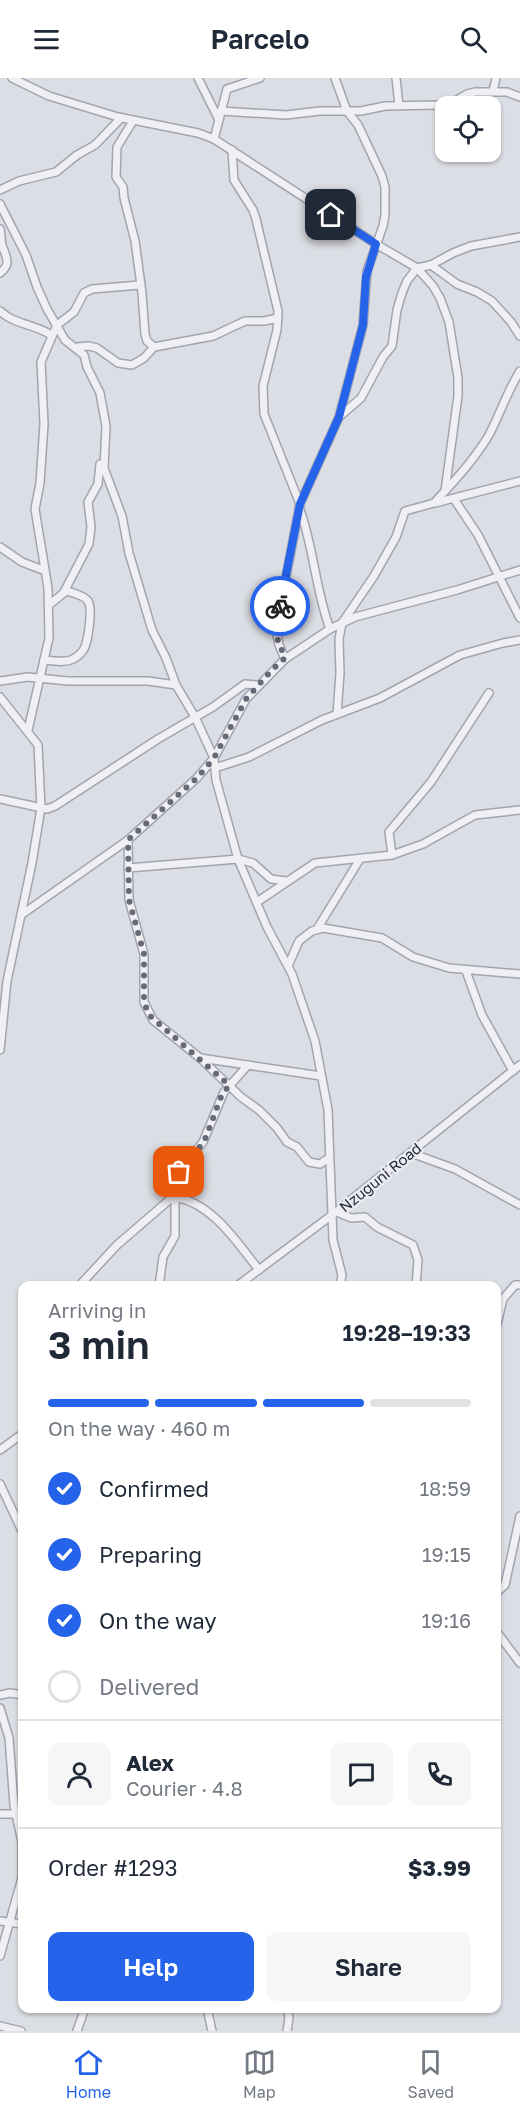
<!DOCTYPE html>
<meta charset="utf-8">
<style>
:root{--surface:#fff;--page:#f6f6f7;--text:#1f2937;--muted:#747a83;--line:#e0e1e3;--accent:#2563eb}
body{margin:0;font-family:"Golos Text",sans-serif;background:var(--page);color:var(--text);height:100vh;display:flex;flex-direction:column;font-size:22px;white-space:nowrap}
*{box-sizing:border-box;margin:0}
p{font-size:20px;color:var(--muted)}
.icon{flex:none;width:33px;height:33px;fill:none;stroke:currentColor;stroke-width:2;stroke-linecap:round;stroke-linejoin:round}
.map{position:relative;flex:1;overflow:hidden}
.panel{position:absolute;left:18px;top:1203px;width:483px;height:732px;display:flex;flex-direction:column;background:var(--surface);border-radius:12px;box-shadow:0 2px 4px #0004}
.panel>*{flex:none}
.buttons{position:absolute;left:435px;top:18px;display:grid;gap:12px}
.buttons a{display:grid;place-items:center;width:66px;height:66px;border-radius:12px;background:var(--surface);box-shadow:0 2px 4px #0004;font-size:30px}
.pin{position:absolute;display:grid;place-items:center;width:51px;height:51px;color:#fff;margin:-26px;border-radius:12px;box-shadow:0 3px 9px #0006}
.courier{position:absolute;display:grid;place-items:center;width:60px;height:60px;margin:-30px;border:4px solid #2563eb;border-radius:50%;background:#fff;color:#222;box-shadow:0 2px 8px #0007}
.headline em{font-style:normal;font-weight:600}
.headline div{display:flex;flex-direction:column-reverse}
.headline{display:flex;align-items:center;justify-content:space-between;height:102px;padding:0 30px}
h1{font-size:39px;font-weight:600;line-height:45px}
.bar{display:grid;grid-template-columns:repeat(4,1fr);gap:9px 6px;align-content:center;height:72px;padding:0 30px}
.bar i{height:8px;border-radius:4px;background:var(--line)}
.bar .on{background:var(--accent)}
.bar p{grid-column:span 4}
.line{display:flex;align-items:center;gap:15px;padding:0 30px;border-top:2px solid var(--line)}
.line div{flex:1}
.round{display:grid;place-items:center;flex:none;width:63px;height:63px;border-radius:12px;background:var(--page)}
ol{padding:0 30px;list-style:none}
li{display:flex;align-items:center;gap:18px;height:66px}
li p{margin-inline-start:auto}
li .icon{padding:6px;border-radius:50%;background:var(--accent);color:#fff;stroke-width:4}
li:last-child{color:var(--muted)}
li i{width:33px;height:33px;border:3px solid var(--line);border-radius:50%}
.cta{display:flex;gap:12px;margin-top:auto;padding:12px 30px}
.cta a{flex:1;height:69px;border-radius:12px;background:var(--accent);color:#fff;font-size:24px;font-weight:600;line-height:69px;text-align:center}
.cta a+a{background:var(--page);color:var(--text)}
header{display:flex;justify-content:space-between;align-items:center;height:78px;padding:0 30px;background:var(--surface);font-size:27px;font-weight:600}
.menu{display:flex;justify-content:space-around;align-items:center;height:84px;border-top:2px solid var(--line);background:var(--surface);font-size:16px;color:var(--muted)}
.menu a{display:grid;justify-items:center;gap:3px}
.menu .on{color:var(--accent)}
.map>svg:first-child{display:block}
</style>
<header><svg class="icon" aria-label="menu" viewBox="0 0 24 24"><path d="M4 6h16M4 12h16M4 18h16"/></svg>Parcelo<svg class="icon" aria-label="search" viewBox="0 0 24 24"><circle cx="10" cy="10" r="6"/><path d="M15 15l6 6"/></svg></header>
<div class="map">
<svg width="520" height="1953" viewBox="0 0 520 1953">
<rect width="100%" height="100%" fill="#dcdee5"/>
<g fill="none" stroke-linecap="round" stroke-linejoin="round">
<defs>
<g id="minor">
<polyline points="12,0 49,18 118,39 198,55 214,61 376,166 417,190 433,208 440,220 449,244 458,300 458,318 445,413 434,425 405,433 396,459 374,498 342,545 339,561 340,595 337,636"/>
<polyline points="198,0 219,42"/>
<polyline points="396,0 399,28"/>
<polyline points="493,13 496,0"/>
<polyline points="221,33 286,37 320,33 361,33 385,28 438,27 455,23 467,16 475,14 507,14 520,19"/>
<polyline points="133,43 117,69 116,99 123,109 124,120 135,163 142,215 145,256 147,263 154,269"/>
<polyline points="214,61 227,11 260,0"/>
<polyline points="232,72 234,102 253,132 256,141 278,233 277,252 263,308 264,336 300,426"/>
<polyline points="0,112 19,103 56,94 77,77 95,67 121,40"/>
<polyline points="0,126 26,177 37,209 47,231 65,262 84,277 87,289 100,315 106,348 104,390 122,438 129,475 152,552 166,580 176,607 195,639 214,680 216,702 238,781 267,849 292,896 315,963 328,1032 333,1162 342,1197 340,1208"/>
<path d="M 0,151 C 1,156 1,162 2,167 C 6,179 12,186 0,195"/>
<polyline points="431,187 457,206 477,214 492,223 511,244 520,258"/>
<path d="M 0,233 C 15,247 35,246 51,257"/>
<polyline points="77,269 89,268 97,270 118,285 132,287 144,280 154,269 213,258 245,243 264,243 278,240"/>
<polyline points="339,339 361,320 383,279 392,268 397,232 402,215 407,203 417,190 431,187 453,175 471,168 520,159"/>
<path d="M 445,413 C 461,396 477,377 489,357 C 500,336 507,314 520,293"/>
<polyline points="454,421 478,457 520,540"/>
<polyline points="435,425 520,403"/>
<path d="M 299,429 C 314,469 315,511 330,551"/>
<polyline points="0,469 22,484 43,492"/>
<polyline points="64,514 89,466 91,449 88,424 98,406 100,386"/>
<polyline points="285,581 279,567 276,551 300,426 339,339 363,247 367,193 383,148 385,137 385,109 382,98 358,47 347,33 335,0"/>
<path d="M 44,582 C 53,583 66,585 73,581 C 77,579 82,574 84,571 C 88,563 93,531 88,523 C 84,518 72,514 66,513 L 49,527"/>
<polyline points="0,603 28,599 68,603 148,603 176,607"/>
<polyline points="0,619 38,667 41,730 32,785 7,903 0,972"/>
<polyline points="28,652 49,560 48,510 35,431 40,405 44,346 41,284 57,247 74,234 84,215 92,211 140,207"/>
<polyline points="215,690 249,679 322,642 380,620 460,577 503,565 520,562"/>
<polyline points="0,721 47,731 55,728 158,661 213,629 245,606 257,607"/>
<polyline points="128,762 129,822 144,876 144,924 153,942 200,980 321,998"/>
<polyline points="392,777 389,754 431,704 489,615"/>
<polyline points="128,790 238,781 253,785 271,801 286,803"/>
<polyline points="257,824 315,785 392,777 423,766 475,737 520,732"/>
<polyline points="21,837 128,762 197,700 214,680 246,621 285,581 330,551 355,539 457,512 520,492"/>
<polyline points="317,851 360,781"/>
<polyline points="288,888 299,863 312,853 323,850 382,860 413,879 449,890 520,896"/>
<polyline points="466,893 482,937 513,993"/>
<polyline points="200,980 241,1019 259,1032 277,1050 287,1064 297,1069 309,1084 320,1086 329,1080"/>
<polyline points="411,1075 455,1091 520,1127"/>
<path d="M 175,1119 C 212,1125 237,1164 259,1192"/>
<polyline points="337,1134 351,1140 365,1139 377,1149 413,1167 418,1182 416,1208"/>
<polyline points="79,1208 117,1167 175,1117"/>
<polyline points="159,1208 163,1179 175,1158 175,1102 179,1094 203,1064 224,1014 248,987"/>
<polyline points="237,1208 332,1137 520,987"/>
<polyline points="496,1221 503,1221 515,1207 520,1207"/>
<polyline points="496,1250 503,1221"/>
<polyline points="0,1372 22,1356"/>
<polyline points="0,1406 22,1453"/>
<polyline points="496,1515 505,1507 520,1438"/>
<polyline points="496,1553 520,1585"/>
<polyline points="0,1617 10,1615 22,1617"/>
<polyline points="0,1630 9,1660 14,1727 22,1764 22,1800 0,1878"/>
<polyline points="0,1736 16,1736"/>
<polyline points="0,1843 22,1846"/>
<polyline points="207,1930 212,1953"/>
<polyline points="287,1930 289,1940 287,1953"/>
<polyline points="0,1948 21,1953"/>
<polyline points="77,1953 85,1930"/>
</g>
</defs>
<use href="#minor" stroke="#a2a4af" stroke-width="10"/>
<use href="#minor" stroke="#efeff4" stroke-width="7"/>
</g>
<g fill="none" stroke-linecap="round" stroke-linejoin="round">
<polyline stroke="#666976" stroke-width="6" stroke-dasharray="0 10.8" points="179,1094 204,1064 221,1019 229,1007 149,937 144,924 144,876 129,822 128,762 197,700 214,680 246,621 272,592 285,580 277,560 280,528"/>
<polyline stroke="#2563eb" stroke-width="8" points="280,528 300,426 339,339 363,247 366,199 376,166 331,137"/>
</g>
<g text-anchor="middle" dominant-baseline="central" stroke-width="4.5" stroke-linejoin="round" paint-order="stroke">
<g font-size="15" fill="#272a3b" stroke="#ebedf3">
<text transform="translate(380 1099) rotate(-39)">Nzuguni Road</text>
</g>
</g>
</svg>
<div class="buttons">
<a><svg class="icon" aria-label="locate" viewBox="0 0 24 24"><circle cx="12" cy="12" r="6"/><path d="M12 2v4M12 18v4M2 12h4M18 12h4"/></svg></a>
</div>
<div class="pin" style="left:179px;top:1094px;background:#ea580c"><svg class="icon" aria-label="bag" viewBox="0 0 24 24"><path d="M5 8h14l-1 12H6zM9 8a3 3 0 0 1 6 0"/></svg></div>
<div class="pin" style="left:331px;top:137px;background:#1f2937"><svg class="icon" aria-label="home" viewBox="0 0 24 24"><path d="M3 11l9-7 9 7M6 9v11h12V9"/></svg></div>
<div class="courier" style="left:280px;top:528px"><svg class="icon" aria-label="bike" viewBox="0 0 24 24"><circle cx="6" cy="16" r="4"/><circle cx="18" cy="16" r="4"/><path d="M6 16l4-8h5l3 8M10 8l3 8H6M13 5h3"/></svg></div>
<section class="panel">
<div class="headline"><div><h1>3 min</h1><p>Arriving in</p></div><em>19:28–19:33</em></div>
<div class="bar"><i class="on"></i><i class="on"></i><i class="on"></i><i></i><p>On the way · 460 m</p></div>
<ol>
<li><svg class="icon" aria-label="check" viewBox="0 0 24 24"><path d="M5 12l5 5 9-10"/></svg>Confirmed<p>18:59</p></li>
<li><svg class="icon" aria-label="check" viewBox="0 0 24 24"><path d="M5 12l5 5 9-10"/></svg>Preparing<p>19:15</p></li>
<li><svg class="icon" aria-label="check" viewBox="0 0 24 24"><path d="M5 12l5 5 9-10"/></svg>On the way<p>19:16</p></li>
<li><i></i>Delivered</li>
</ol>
<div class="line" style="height:108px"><a class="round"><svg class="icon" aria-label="person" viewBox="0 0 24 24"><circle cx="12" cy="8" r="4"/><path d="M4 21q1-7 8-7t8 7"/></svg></a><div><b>Alex</b><p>Courier · 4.8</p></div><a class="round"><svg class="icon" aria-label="chat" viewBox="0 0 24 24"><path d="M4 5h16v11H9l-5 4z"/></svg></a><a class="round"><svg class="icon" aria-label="phone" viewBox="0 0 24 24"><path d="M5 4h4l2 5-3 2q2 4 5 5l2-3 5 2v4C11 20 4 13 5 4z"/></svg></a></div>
<div class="line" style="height:78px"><div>Order #1293</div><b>$3.99</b></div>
<div class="cta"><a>Help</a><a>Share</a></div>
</section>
</div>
<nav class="menu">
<a class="on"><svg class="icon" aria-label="home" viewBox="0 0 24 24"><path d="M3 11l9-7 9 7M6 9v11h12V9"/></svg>Home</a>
<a><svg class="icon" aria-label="map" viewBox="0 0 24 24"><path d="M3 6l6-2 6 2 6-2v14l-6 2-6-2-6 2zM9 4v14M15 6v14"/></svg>Map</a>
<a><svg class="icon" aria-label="saved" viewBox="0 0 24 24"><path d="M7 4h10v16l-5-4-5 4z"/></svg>Saved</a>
</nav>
